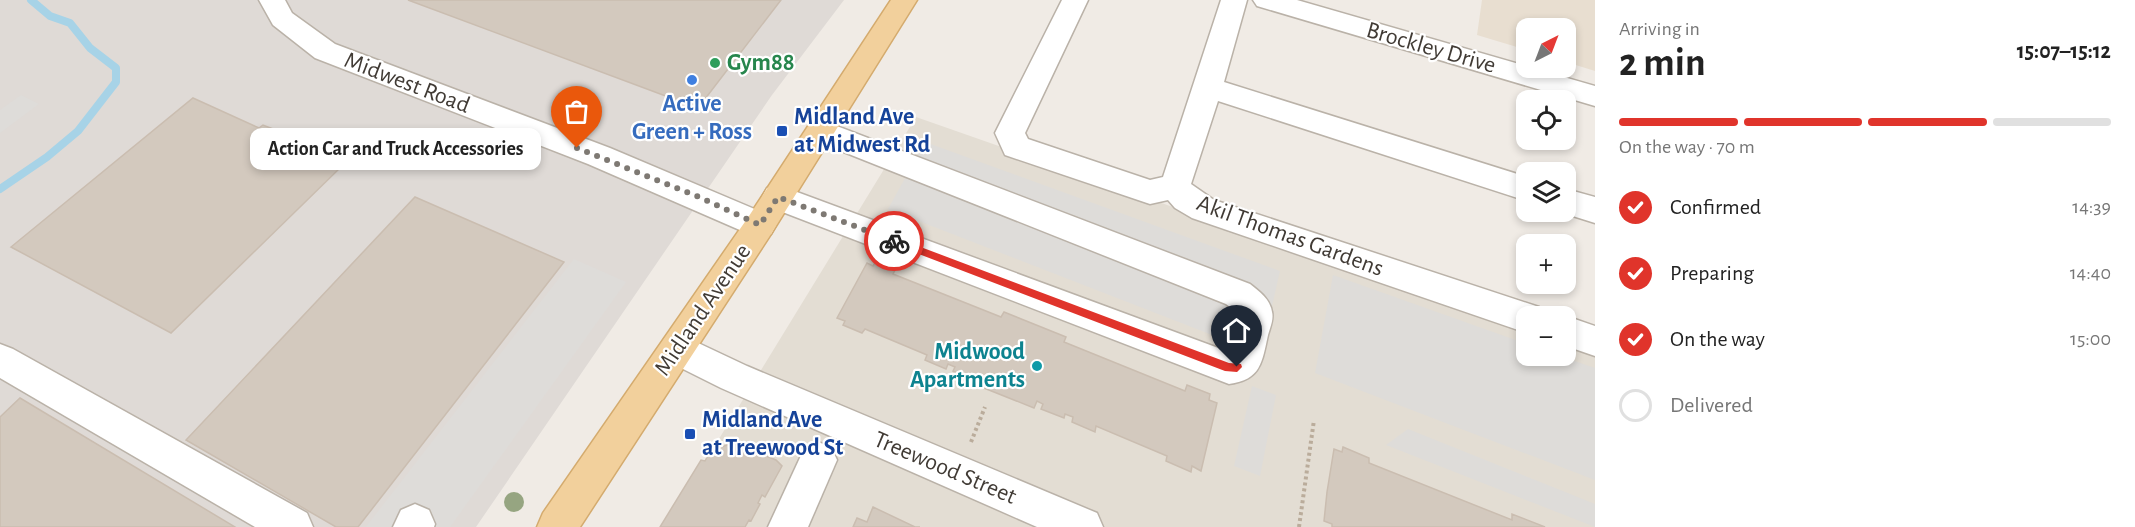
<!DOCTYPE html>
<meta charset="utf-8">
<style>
:root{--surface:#fff;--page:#f6f6f6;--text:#222;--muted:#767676;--line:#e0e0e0;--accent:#e0342b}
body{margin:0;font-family:"Alegreya Sans",sans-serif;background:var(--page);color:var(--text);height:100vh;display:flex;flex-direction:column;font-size:22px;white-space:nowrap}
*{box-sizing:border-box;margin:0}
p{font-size:20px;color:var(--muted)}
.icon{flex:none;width:33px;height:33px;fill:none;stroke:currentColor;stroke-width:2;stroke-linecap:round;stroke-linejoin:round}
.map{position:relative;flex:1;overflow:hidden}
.side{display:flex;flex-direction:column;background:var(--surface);width:540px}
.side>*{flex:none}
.needle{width:39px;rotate:42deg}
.tools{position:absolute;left:1516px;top:18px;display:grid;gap:12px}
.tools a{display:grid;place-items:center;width:60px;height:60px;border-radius:12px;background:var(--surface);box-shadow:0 3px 9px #0003;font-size:30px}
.pin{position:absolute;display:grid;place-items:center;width:51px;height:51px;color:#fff;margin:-62px -26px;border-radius:50% 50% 50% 0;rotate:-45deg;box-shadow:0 0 6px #0007}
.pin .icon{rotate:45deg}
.courier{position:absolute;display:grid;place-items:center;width:60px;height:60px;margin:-30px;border:4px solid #e0342b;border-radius:50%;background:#fff;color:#222;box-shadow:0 2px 8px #0007}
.bubble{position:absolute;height:42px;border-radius:12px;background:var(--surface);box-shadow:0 3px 9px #0003;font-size:20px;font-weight:600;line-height:42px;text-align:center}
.summary em{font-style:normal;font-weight:600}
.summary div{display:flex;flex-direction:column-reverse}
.summary{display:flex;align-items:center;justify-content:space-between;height:102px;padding:0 24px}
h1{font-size:39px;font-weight:600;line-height:45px}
.bar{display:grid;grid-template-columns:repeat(4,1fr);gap:9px 6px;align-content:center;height:72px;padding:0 24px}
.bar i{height:8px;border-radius:4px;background:var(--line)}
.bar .on{background:var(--accent)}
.bar p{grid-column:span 4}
ol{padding:0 24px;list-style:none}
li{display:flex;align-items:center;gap:18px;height:66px}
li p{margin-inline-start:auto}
li .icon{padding:6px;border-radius:50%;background:var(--accent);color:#fff;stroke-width:4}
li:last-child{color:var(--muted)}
li i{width:33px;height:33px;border:3px solid var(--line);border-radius:50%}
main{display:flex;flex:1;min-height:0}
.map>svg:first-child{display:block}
</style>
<main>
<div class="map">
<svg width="1595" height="527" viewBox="0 0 1595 527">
<rect width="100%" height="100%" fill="#f0ebe5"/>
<polygon fill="#e3ddd3" points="916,117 1527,331 1527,356 1566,356 1566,345 1595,355 1595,527 665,527"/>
<polygon fill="#dfdad6" points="0,0 844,0 772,95 476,527 0,527"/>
<polygon fill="#e8ded0" points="1482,0 1595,0 1595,71 1566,62 1566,28 1527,28 1527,50 1477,35"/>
<g fill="#dedcd9">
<polygon points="21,95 39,104 0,133 0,110"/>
<polygon points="925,142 1280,271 1261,354 888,209"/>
<polygon points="574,259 626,282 450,527 366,527"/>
<polygon points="1333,275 1527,344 1527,356 1560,356 1595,368 1595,480 1315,373"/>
<polygon points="1252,386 1276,395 1260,476 1234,466"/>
<polygon points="1408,429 1595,504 1595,527 1386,445"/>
</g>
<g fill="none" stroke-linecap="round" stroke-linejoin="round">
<polyline stroke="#a7d3e7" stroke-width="8" points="0,189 47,157 78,131 116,82 116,68 90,48 70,23 50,16 31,0"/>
</g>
<g fill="#d3c9be" stroke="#cabdb0" stroke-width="1.5">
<polygon points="408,0 781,0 698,108"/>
<polygon points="193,98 259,128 263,125 276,130 272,134 343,165 171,333 11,247"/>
<polygon points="415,197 564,262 358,527 336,527 186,440"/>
<polygon points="876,261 895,270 893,274 1001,317 1004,312 1066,337 1064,342 1185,391 1187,385 1210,394 1209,400 1217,403 1201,471 1192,466 1191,472 1166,461 1167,456 1096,426 1095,432 1072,422 1073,417 1065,414 1064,418 1041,409 1043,404 1037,401 1034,408 979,386 982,379 976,376 974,380 953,371 955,367 948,364 946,369 925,360 927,355 865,329 862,333 843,325 845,321 837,318 867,263 873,266"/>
<polygon points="20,398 235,527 0,527 0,417"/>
<polygon points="734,443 776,460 782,466 765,497 762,495 758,503 760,504 751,521 749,520 745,527 660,527 701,460 705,461 711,450"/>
<polygon points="1343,447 1369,458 1369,463 1512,520 1512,514 1545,527 1332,527 1332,524 1324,521 1327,492 1334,449 1342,452"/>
<polygon points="873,507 915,527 920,527 853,527 857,518 867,522"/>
</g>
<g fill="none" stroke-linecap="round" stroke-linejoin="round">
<defs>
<g id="minor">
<polygon points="259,0 285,0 292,13 335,44 610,148 771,216 776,225 771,234 760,238 749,234 588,164 315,58 273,25"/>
<polygon points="1062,0 1088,0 1025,133 1028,139 1150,180 1163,177 1221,0 1247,0 1224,82 1527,177 1527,201 1218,101 1191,184 1214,200 1539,307 1543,316 1527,316 1527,333 1192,218 1175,208 1168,200 1150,204 1005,155 995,133"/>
<polygon points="1253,0 1297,0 1595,86 1595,106 1257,6"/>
<path d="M 821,120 L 1250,284 C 1260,292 1270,299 1272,312 C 1274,319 1270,328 1268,335 C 1262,362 1261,380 1229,384 L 767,206 L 762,197 L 767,188 L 778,185 L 1229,352 L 1239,314 L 1226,304 L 811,139 L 806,131 L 811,123 Z"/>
<polygon points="1566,189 1595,197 1595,223 1560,212 1566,212"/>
<polygon points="1564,316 1566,316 1595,326 1595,356 1566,346 1566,316"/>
<polygon points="677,333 747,366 1097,513 1103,527 1037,527 721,388 665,360 659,349 665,338"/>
<polygon points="0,344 13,349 307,513 313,527 255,527 0,378"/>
<polygon points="818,442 831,447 837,460 808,527 768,527 805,447"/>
<polygon points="415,504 429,510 435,524 434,527 393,527 401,510"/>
</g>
<polygon id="major" points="891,0 917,0 771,234 580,527 537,527 543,513 749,216"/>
</defs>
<use href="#minor" stroke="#bab2a8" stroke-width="3"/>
<use href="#major" stroke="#d4ab6e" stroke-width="3"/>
<g stroke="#baac9b" stroke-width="4" stroke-dasharray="3 3" stroke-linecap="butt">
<polyline points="971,442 985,407"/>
<polyline points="1299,527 1314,420"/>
</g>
<use href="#minor" fill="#fff" fill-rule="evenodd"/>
<use href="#major" fill="#f2d09c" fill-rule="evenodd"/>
</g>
<circle fill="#96a581" cx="514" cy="502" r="10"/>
<polygon fill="#e0342b" points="894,237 1229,363 1241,364 1242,367 1237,372 1225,371 890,243 889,241"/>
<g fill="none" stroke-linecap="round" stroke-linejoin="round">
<polyline stroke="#7e7973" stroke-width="6" stroke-dasharray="0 10.8" points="577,148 699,197 760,225 778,197 894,241"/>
</g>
<circle fill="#2e9e5b" stroke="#fff" stroke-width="2" cx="715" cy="63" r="6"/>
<circle fill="#3f7fe0" stroke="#fff" stroke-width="2" cx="692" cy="80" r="6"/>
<g fill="#1a4fb4" stroke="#fff" stroke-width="2">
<rect x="776" y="125" width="12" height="12" rx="3"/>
<rect x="684" y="428" width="12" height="12" rx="3"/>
</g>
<circle fill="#0f9aa8" stroke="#fff" stroke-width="2" cx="1037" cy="366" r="6"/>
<g text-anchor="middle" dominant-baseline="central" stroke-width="4.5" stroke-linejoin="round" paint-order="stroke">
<g font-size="24" fill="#413b35" stroke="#fff">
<text transform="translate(1431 48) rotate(16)">Brockley Drive</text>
<text transform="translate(407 83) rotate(21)">Midwest Road</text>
<text transform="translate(1290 236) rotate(20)">Akil Thomas Gardens</text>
<text transform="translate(703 310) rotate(-56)">Midland Avenue</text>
<text transform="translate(945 468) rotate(23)">Treewood Street</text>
</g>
<g font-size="24" font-weight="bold" fill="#27864d" stroke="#fff" text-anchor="start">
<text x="727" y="63">Gym88</text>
</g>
<g font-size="24" font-weight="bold" fill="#366cbe" stroke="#fff">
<text x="692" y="104">Active<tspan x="692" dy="28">Green + Ross</tspan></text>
</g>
<g font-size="24" font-weight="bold" fill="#164399" stroke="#fff" text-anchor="start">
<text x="794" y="117">Midland Ave<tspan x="794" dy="28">at Midwest Rd</tspan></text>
<text x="702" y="420">Midland Ave<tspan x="702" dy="28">at Treewood St</tspan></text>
</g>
<g font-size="24" font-weight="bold" fill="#0d838f" stroke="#fff" text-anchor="end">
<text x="1025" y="352">Midwood<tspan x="1025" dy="28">Apartments</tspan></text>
</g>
</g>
</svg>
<div class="tools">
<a><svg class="needle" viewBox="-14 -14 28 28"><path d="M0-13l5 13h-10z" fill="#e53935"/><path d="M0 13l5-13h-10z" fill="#767676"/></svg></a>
<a><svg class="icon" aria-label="locate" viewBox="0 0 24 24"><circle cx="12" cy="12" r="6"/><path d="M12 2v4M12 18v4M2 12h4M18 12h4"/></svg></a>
<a><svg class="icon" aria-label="layers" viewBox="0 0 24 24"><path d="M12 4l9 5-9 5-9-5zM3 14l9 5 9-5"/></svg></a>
<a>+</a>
<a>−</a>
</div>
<div class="pin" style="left:577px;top:148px;background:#ea580c"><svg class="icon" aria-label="bag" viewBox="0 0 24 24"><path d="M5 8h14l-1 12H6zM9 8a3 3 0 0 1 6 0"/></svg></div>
<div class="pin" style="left:1237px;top:367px;background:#1f2937"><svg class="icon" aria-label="home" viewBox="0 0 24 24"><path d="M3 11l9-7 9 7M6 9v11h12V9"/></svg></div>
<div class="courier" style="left:894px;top:241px"><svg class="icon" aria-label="bike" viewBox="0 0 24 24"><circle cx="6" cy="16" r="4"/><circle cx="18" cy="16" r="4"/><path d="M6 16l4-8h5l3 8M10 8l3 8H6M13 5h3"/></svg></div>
<div class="bubble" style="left:250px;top:128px;width:291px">Action Car and Truck Accessories</div>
</div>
<section class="side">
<div class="summary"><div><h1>2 min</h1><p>Arriving in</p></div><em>15:07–15:12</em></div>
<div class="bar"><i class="on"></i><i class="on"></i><i class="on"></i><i></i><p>On the way · 70 m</p></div>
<ol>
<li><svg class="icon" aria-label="check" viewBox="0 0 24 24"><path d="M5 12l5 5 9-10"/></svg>Confirmed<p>14:39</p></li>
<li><svg class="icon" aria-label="check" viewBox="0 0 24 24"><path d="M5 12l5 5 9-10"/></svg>Preparing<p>14:40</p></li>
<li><svg class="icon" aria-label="check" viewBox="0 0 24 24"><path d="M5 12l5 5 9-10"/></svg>On the way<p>15:00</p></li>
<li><i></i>Delivered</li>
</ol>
</section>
</main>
